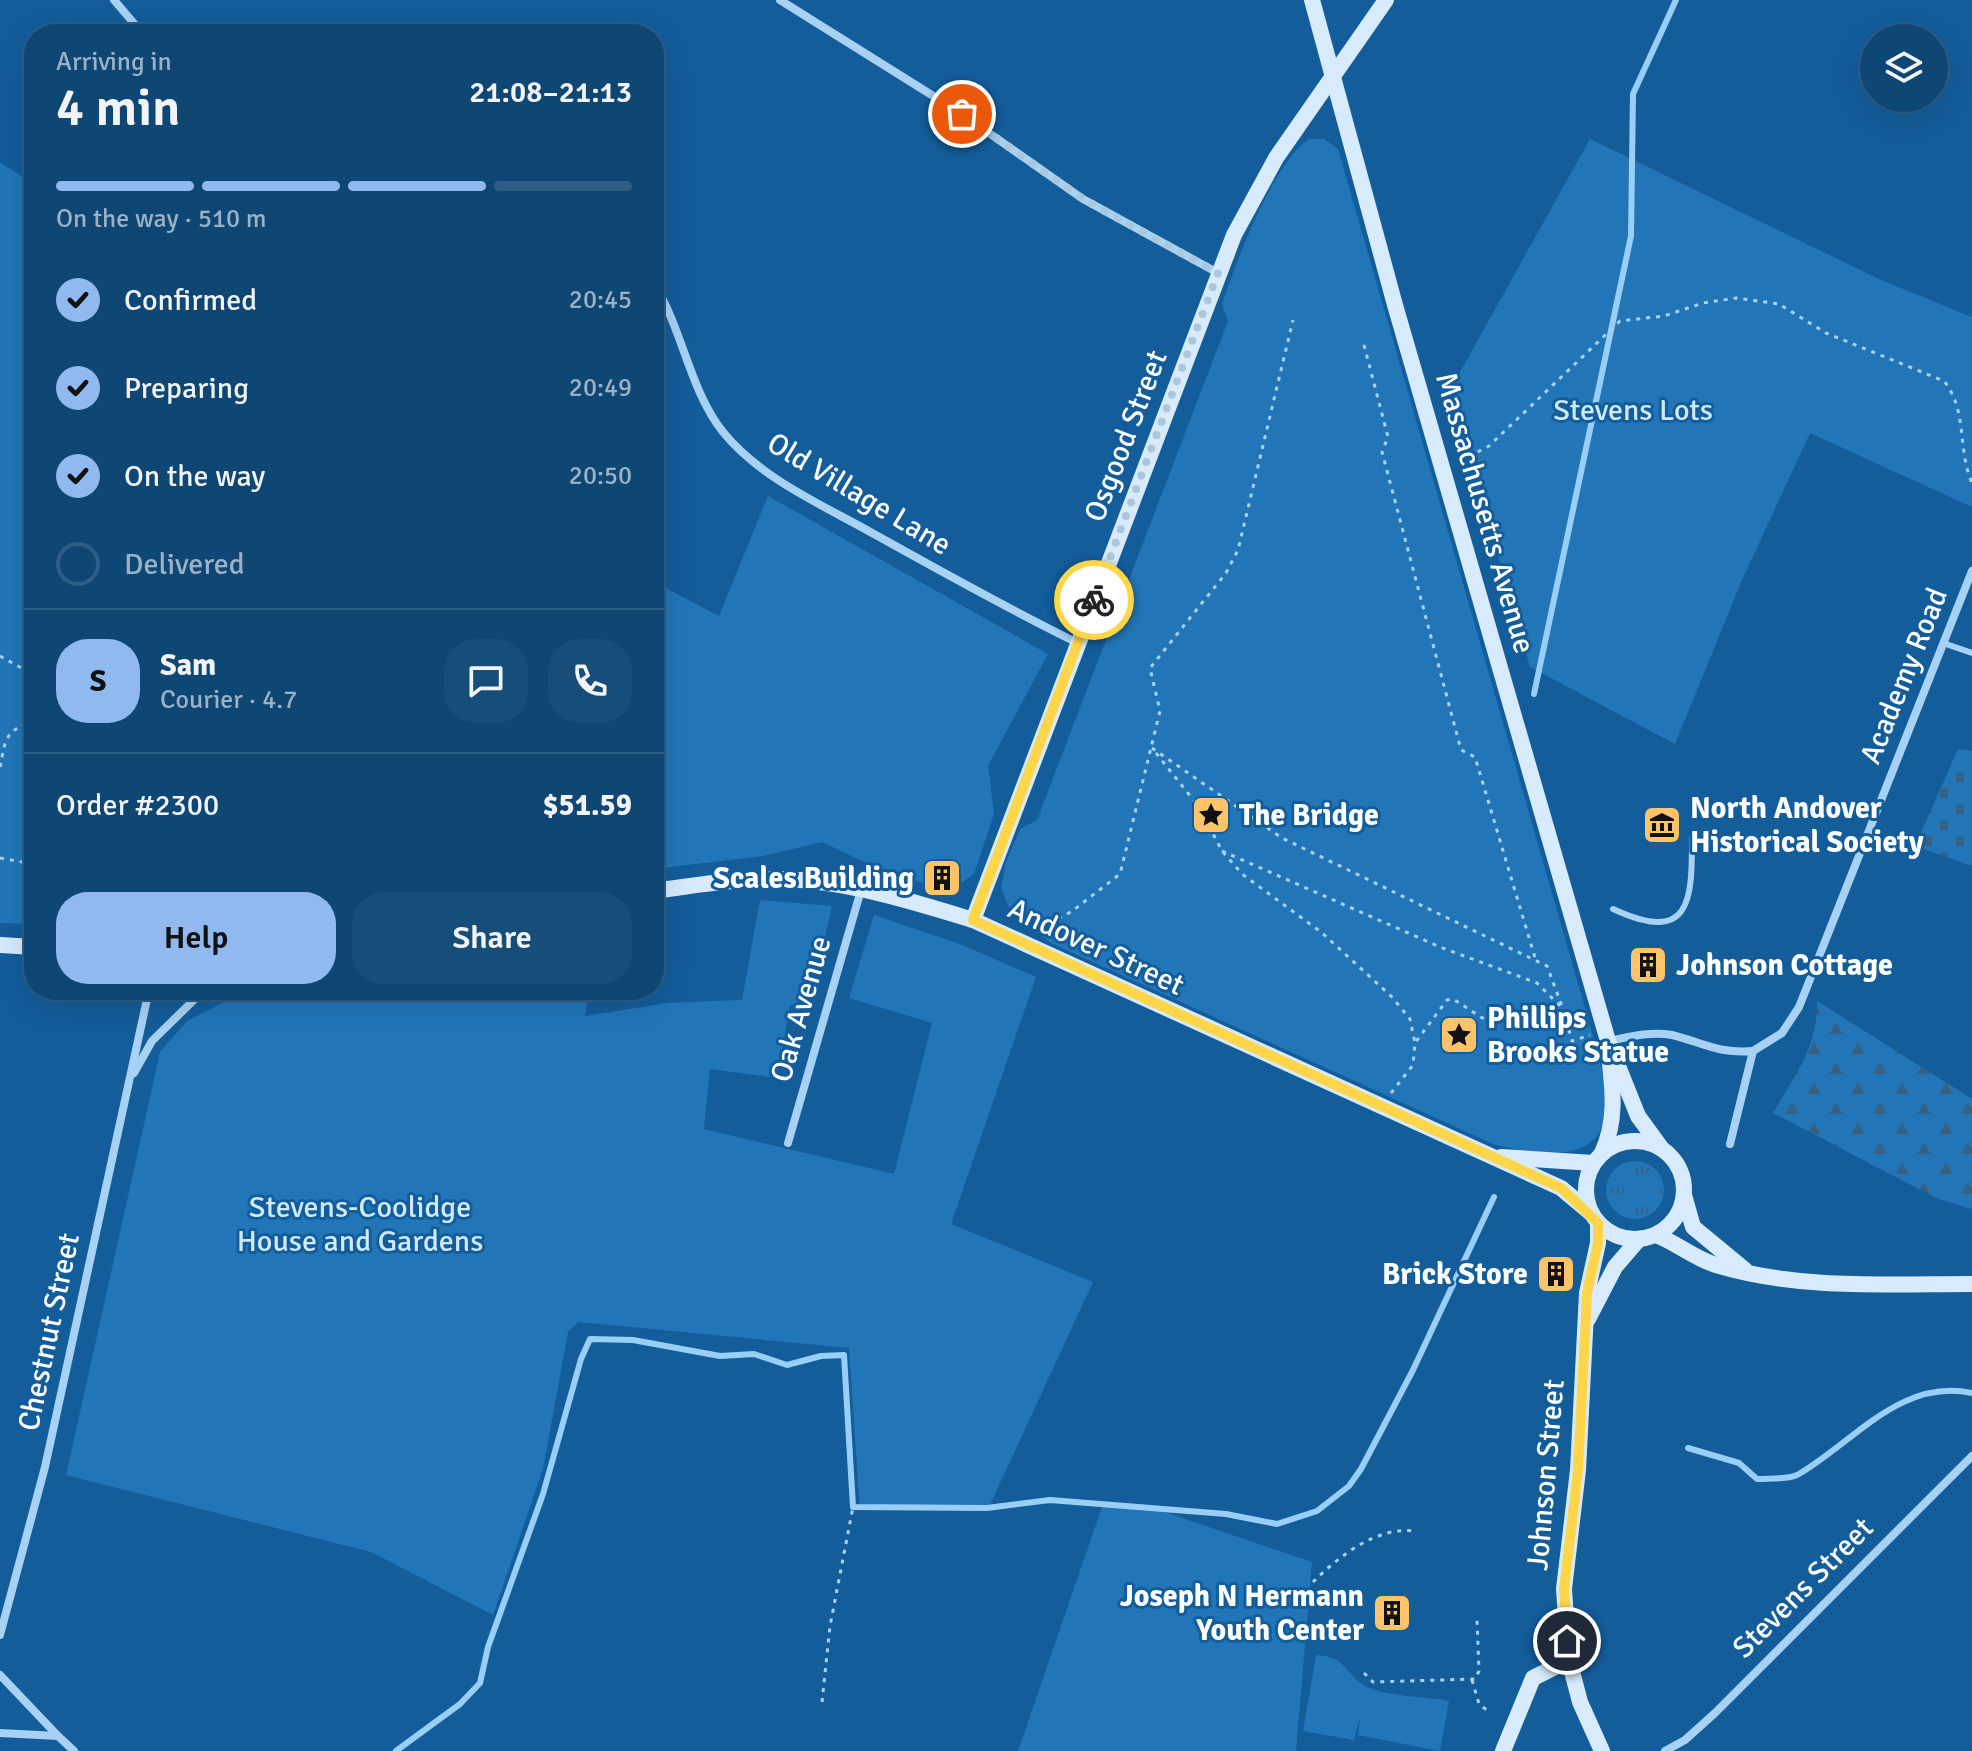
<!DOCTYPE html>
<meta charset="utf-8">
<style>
:root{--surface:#0e4674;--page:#174d79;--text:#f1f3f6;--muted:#9bb1c5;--line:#2e5e86;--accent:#90b9f0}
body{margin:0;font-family:Signika,sans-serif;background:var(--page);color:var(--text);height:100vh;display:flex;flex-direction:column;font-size:30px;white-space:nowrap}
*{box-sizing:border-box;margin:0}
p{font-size:26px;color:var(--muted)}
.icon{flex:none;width:44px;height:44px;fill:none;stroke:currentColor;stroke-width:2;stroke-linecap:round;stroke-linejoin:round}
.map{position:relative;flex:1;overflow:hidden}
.side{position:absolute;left:24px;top:24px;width:640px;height:976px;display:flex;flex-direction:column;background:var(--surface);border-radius:32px;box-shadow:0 8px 32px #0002,0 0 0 2px var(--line)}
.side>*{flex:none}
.fabs{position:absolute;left:1860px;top:24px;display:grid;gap:16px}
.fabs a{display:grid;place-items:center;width:88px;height:88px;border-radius:50%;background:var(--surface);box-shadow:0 8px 32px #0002,0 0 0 2px var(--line);font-size:40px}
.pin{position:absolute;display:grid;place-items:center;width:68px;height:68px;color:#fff;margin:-34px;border:4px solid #fff;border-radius:50%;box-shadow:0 2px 8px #0007}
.courier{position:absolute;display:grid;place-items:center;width:80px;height:80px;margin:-40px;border:6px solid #ffd54a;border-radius:50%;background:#fff;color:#222;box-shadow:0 2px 10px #0007}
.headline em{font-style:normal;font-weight:600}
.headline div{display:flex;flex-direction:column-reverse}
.headline{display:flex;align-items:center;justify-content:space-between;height:136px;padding:0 32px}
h1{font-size:52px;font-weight:600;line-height:60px}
.bar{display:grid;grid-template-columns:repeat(4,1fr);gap:12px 8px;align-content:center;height:96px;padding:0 32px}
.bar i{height:10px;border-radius:6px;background:var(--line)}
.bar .active{background:var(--accent)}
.bar p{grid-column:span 4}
.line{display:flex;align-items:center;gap:20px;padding:0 32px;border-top:2px solid var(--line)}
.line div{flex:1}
.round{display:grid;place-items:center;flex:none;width:84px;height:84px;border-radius:32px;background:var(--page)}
ol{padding:0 32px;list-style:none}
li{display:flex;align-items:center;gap:24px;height:88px}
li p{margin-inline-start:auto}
li .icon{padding:8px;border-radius:50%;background:var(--accent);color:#111;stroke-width:4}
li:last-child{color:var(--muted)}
li i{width:44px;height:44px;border:4px solid var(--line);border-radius:50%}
.cta{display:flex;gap:16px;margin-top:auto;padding:16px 32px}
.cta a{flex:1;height:92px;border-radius:32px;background:var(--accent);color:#111;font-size:32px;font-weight:600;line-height:92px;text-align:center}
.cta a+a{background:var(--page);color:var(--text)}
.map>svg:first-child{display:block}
</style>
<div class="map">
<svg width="1972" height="1751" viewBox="0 0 1972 1751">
<defs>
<pattern id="grass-tufts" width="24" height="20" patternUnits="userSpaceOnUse" patternTransform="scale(2)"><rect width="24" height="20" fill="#2276b8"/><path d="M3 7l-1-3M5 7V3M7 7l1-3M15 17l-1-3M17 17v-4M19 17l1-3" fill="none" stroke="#376182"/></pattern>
<pattern id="forest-firs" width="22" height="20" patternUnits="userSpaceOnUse" patternTransform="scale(2)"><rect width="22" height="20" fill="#2276b8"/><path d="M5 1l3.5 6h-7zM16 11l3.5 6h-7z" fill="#376182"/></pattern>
<pattern id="cemetery-stones" width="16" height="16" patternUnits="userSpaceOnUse" patternTransform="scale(2)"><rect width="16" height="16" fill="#2276b8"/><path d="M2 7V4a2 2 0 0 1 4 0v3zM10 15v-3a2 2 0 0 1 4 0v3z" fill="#376182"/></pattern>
</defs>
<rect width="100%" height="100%" fill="#135d9b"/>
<circle fill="url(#grass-tufts)" cx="1635" cy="1190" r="29"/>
<path fill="url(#forest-firs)" d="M 1817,1001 L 1972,1099 L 1972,1209 L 1936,1198 L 1773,1113 C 1795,1076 1818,1046 1817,1001 Z"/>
<polygon fill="url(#cemetery-stones)" points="1958,749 1972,751 1972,866 1915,846"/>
<g fill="#2276b8">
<path d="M 1309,139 L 1324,139 L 1338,149 L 1596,1046 C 1599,1061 1605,1078 1606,1094 C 1613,1168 1541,1156 1493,1144 L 1051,943 L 1012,915 L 1001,888 L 1006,862 L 1020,829 L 1037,820 L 1228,321 L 1222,304 C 1237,261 1272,164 1309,139 Z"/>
<polygon points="1590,139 1881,280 1972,317 1972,507 1810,433 1742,580 1675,744 1530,667 1450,390"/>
<polygon points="0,163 34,183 34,924 0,923"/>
<polygon points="768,496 1048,654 988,766 994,814 974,874 963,882 943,889 883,871 822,842 763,856 654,869 654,582 719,616"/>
<polygon points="760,900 832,906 810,1003 790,1005 777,1078 710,1069 704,1129 894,1174 932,1023 849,998 874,915 960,944 1036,977 951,1224 1093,1282 989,1507 860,1510 849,1348 578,1322 568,1332 543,1469 493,1615 371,1552 66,1475 160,1052 187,1021 240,994 240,990 589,990 585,1016 667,1003 742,1000"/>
<polygon points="1103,1504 1141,1504 1312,1562 1296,1751 1018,1751"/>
<path d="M 1316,1655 C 1349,1657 1345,1676 1367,1687 C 1386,1696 1427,1697 1449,1701 L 1440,1751 L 1358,1735 L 1360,1716 L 1354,1740 L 1303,1731 Z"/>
</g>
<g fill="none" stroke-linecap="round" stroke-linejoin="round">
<g stroke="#99cff6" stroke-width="6">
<polyline points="1534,694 1631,236 1633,94 1676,0"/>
<path d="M 1688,1448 L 1739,1463 L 1757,1479 C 1769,1478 1789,1480 1799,1474 C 1855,1441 1901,1378 1972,1393"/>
<polyline points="396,1751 460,1704 480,1683 488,1647 543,1494 581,1359 590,1339 633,1340 720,1356 754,1354 787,1365 821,1356 844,1355 853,1507 987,1508 1050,1500 1226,1514 1277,1524 1317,1511 1349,1486 1361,1469 1413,1370 1494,1197"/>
</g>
<g stroke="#a7d2f3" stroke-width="3" stroke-dasharray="4 6" stroke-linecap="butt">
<polyline points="1364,345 1388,437 1382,452 1461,750 1475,757 1536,961"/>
<path d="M 1460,461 L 1489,446 L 1620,321 L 1664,316 L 1703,303 L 1736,298 L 1779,304 L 1826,333 L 1944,381 C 1968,411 1957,449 1972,483"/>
<polyline points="0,656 34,675"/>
<polyline points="1152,748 1282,838 1547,966 1563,1009"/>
<polyline points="1156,753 1199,807 1222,851 1242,874 1321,932 1392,997 1410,1019 1415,1043"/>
<path d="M 0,767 C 6,738 4,732 34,720"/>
<polyline points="1222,851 1440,947 1537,983 1563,1009 1572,1041 1590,1035"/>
<polyline points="0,858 34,864"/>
<polyline points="1040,927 1071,912 1120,874 1160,711 1150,668 1226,573 1238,550 1293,320"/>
<polyline points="1391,1093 1413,1065 1415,1043 1447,1000 1453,999 1484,1019"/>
<path d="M 1313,1582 C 1338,1557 1377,1526 1414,1531"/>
<polyline points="1364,1673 1373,1682 1475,1679 1479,1671 1477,1620"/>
<polyline points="1472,1680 1479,1704 1488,1711"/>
<polyline points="822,1702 830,1626 853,1507"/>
</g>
<g stroke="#a7d2f3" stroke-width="6">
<polyline points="1946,644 1972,653"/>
<path d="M 1613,909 C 1691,945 1692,901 1692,838"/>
</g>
<g stroke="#a7d2f3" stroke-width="8">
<polyline points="114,0 143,34"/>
<polyline points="780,0 962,114 1083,199 1218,273"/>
<path d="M 654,284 C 683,330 689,389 723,432 C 761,479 823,505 874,534 C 941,571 1008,609 1078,643"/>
<path d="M 1608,1041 C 1630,1037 1650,1031 1672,1035 C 1704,1043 1718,1054 1753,1051"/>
<polyline points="134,1073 152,1041 204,990"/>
<polyline points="788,1143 861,890"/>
<polyline points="1730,1144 1753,1051 1782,1033 1799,1007 1972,571"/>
<polyline points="0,1635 45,1467 149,990"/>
<polyline points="0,1675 58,1736"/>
<polyline points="0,1733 58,1736 74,1751"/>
<polyline points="1665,1751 1685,1740 1715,1713 1972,1456"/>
</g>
<g stroke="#d7ebfd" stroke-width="16">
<polyline points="1312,0 1395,305 1608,1041 1638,1116 1662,1149"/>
<path d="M 654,891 C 696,885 739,878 782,879 C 847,881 911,901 973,920 L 1561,1188 L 1591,1213"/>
<polyline points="973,920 1234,235 1276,158 1386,0"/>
<polyline points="0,945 34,947"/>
<circle cx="1635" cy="1190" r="49"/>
<path d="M 1602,1153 C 1617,1120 1613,1090 1609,1055"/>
<polyline points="1501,1157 1593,1163"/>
<polyline points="1684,1195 1693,1227 1745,1270"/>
<polyline points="1598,1223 1598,1243 1587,1293 1578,1470 1564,1589 1569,1660 1580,1702 1602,1751"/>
<path d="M 1656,1235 C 1677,1243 1695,1259 1716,1265 C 1799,1290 1886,1284 1972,1284"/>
<polyline points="1588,1319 1615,1267 1639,1239"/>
<polyline points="1503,1751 1533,1678 1569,1660"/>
</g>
</g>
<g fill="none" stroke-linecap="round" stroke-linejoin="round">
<polyline stroke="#acc6dc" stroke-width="8" stroke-dasharray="0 14.4" points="962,114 1083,199 1218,273 1094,600"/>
<polyline stroke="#ffd54a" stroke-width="10" points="1094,600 973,920 1561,1188 1598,1223 1598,1243 1587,1293 1578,1470 1564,1589 1567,1641"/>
</g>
<defs>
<symbol id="sight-square" viewBox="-11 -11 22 22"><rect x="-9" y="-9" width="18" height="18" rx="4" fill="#ffc36a" stroke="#135d9b"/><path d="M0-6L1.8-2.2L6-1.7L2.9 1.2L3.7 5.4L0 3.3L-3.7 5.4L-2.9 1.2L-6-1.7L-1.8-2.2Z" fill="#111"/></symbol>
<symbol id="museum-square" viewBox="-11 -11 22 22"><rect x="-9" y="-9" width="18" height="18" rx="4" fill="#ffc36a" stroke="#135d9b"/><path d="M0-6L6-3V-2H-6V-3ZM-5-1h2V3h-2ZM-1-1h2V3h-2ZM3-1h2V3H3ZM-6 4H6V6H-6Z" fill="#111"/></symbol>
<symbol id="building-square" viewBox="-11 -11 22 22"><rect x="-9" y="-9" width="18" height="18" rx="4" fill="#ffc36a" stroke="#135d9b"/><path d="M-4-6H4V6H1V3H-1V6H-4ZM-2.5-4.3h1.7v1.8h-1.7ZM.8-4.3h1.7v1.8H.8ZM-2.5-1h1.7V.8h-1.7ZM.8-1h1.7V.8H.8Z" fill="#111"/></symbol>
</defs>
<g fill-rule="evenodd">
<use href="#sight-square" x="1189" y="793" width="44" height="44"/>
<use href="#museum-square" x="1640" y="803" width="44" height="44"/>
<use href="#building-square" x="920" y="856" width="44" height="44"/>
<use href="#building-square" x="1626" y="943" width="44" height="44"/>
<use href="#sight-square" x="1437" y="1013" width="44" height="44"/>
<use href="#building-square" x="1534" y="1252" width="44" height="44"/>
<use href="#building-square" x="1370" y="1591" width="44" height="44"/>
</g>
<g text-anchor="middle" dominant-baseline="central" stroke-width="6" stroke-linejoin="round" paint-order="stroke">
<g font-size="30" fill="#cfe9fd" stroke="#135d9b">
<text x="1633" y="410">Stevens Lots</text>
<text x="360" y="1207">Stevens-Coolidge<tspan x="360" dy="34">House and Gardens</tspan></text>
</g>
<g font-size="30" fill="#fff" stroke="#135d9b">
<text transform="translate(1126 436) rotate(-69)">Osgood Street</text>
<text transform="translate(859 494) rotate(31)">Old Village Lane</text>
<text transform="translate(1485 513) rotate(74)">Massachusetts Avenue</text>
<text transform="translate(1904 676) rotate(-68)">Academy Road</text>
<text transform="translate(1096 947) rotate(25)">Andover Street</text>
<text transform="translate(801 1009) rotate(-74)">Oak Avenue</text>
<text transform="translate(49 1332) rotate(-78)">Chestnut Street</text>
<text transform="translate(1546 1475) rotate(-85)">Johnson Street</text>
<text transform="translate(1803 1588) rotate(-45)">Stevens Street</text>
</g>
<g font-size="30" font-weight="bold" fill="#fff" stroke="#135d9b" text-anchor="start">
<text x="1690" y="808">North Andover<tspan x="1690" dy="34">Historical Society</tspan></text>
<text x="1239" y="815">The Bridge</text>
<text x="914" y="878" text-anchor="end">Scales Building</text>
<text x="1676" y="965">Johnson Cottage</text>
<text x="1487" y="1018">Phillips<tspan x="1487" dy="34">Brooks Statue</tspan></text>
<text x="1528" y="1274" text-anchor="end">Brick Store</text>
<text x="1364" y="1596" text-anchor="end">Joseph N Hermann<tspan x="1364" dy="34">Youth Center</tspan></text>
</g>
</g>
</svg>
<div class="fabs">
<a><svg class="icon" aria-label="layers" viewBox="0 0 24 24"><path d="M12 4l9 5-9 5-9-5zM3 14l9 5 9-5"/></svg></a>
</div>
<div class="pin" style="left:962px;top:114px;background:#ea580c"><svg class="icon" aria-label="bag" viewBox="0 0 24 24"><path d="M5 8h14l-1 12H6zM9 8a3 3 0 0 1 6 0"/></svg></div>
<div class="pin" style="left:1567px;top:1641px;background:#1f2937"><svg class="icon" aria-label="home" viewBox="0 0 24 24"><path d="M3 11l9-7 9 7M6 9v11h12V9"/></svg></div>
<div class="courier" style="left:1094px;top:600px"><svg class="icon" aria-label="bike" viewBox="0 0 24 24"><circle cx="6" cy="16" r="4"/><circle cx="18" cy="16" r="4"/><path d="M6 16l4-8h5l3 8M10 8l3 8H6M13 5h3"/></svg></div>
<section class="side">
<div class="headline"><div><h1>4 min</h1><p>Arriving in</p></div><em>21:08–21:13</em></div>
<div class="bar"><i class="active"></i><i class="active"></i><i class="active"></i><i></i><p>On the way · 510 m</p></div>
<ol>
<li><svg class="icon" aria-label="check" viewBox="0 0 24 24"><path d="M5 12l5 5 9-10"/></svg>Confirmed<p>20:45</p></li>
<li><svg class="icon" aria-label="check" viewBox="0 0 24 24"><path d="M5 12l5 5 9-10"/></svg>Preparing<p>20:49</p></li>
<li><svg class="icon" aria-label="check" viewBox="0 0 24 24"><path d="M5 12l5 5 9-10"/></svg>On the way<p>20:50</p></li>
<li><i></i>Delivered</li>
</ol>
<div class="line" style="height:144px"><b class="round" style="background:var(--accent);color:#111">S</b><div><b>Sam</b><p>Courier · 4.7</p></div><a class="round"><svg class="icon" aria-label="chat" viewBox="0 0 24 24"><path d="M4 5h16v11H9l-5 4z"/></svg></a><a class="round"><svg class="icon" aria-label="phone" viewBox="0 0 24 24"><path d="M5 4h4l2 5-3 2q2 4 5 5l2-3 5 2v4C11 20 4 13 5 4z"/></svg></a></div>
<div class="line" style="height:104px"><div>Order #2300</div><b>$51.59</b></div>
<div class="cta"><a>Help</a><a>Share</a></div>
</section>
</div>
